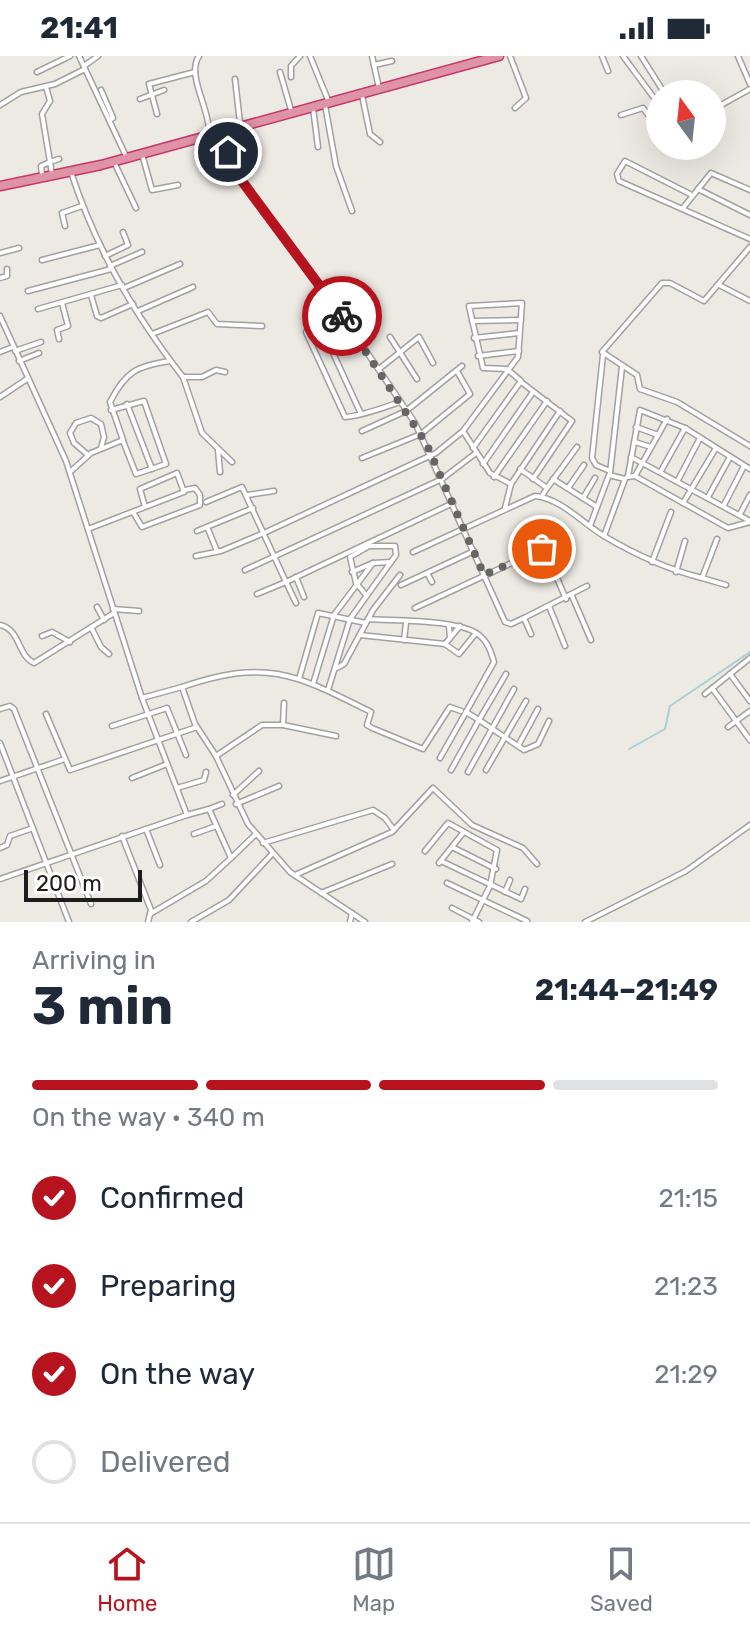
<!DOCTYPE html>
<meta charset="utf-8">
<style>
:root{--surface:#fff;--page:#f2f2f3;--text:#1f2937;--muted:#747a83;--line:#e0e1e3;--accent:#b7131e}
body{margin:0;font-family:Rubik,sans-serif;background:var(--page);color:var(--text);height:100vh;display:flex;flex-direction:column;font-size:30px;white-space:nowrap}
*{box-sizing:border-box;margin:0}
p{font-size:26px;color:var(--muted)}
.icon{flex:none;width:44px;height:44px;fill:none;stroke:currentColor;stroke-width:2;stroke-linecap:round;stroke-linejoin:round}
.map{position:relative;height:866px;overflow:hidden}
.panel{display:flex;flex-direction:column;background:var(--surface);flex:1}
.panel>*{flex:none}
.needle{width:52px;rotate:345deg}
.fabs{position:absolute;left:646px;top:24px;display:grid;gap:16px}
.fabs a{display:grid;place-items:center;width:80px;height:80px;border-radius:50%;background:var(--surface);box-shadow:0 8px 32px #0002;font-size:40px}
.scale{position:absolute;left:24px;bottom:20px;width:118px;box-sizing:border-box;padding-left:8px;border:4px solid #1d1d1d;border-top:0;font-size:22px;line-height:28px;white-space:nowrap;color:#1d1d1d;-webkit-text-stroke:6px #fff;paint-order:stroke}
.pin{position:absolute;display:grid;place-items:center;width:68px;height:68px;color:#fff;margin:-34px;border:4px solid #fff;border-radius:50%;box-shadow:0 2px 8px #0007}
.courier{position:absolute;display:grid;place-items:center;width:80px;height:80px;margin:-40px;border:6px solid #b7131e;border-radius:50%;background:#fff;color:#222;box-shadow:0 2px 10px #0007}
.head em{font-style:normal;font-weight:700}
.head div{display:flex;flex-direction:column-reverse}
.head{display:flex;align-items:center;justify-content:space-between;height:136px;padding:0 32px}
h1{font-size:52px;font-weight:700;line-height:60px}
.bar{display:grid;grid-template-columns:repeat(4,1fr);gap:12px 8px;align-content:center;height:96px;padding:0 32px}
.bar i{height:10px;border-radius:6px;background:var(--line)}
.bar .selected{background:var(--accent)}
.bar p{grid-column:span 4}
ol{padding:0 32px;list-style:none}
li{display:flex;align-items:center;gap:24px;height:88px}
li p{margin-inline-start:auto}
li .icon{padding:8px;border-radius:50%;background:var(--accent);color:#fff;stroke-width:4}
li:last-child{color:var(--muted)}
li i{width:44px;height:44px;border:4px solid var(--line);border-radius:50%}
.status{display:flex;justify-content:space-between;align-items:center;height:56px;padding:0 40px;background:var(--surface);direction:ltr}
.status svg{height:22px;fill:currentColor}
.tabs{display:flex;justify-content:space-around;align-items:center;height:112px;border-top:2px solid var(--line);background:var(--surface);font-size:22px;color:var(--muted)}
.tabs a{display:grid;justify-items:center;gap:4px}
.tabs .selected{color:var(--accent)}
.map>svg:first-child{display:block}
</style>
<div class="status"><b>21:41</b><svg viewBox="0 0 49 12"><path d="M0 12V9h3v3zM5 12V6h3v6zM10 12V3h3v9zM15 12V0h3v12zM26 1h20v11H26zM47 4h2v5h-2z"/></svg></div>
<div class="map">
<svg width="750" height="866" viewBox="0 0 750 866">
<rect width="100%" height="100%" fill="#edeae4"/>
<g fill="none" stroke-linecap="round" stroke-linejoin="round">
<polyline stroke="#a8d0d7" stroke-width="2" points="629,693 665,673 670,650 750,596"/>
<defs>
<g id="minor">
<polyline points="79,0 125,98"/>
<path d="M 199,0 C 186,19 210,53 209,76"/>
<polyline points="310,0 328,44"/>
<polyline points="372,0 379,32"/>
<polyline points="510,0 526,42 515,52"/>
<polyline points="602,0 608,15"/>
<polyline points="623,0 660,50"/>
<polyline points="641,0 665,38"/>
<polyline points="738,0 750,28"/>
<polyline points="374,9 392,5"/>
<polyline points="84,10 98,0"/>
<polyline points="37,16 70,0"/>
<polyline points="280,16 291,54"/>
<polyline points="291,21 291,10 300,0"/>
<polyline points="235,23 240,67"/>
<polyline points="46,31 50,45 42,58 50,106 59,103"/>
<polyline points="699,33 702,38"/>
<polyline points="101,34 113,62 110,64"/>
<polyline points="362,39 370,78 380,86"/>
<polyline points="140,43 164,34"/>
<polyline points="0,49 21,36 55,28 85,13"/>
<polyline points="325,49 336,110 352,155"/>
<polyline points="313,52 318,91"/>
<polyline points="712,54 750,33"/>
<polyline points="157,58 149,28 195,16"/>
<polyline points="621,59 643,52 654,67"/>
<polyline points="654,67 660,54"/>
<polyline points="220,75 236,117 349,270 415,367 505,566 511,568 524,562 531,578"/>
<polyline points="142,98 152,134 178,129"/>
<polyline points="114,106 136,152"/>
<path d="M 71,116 C 95,190 135,260 183,321 L 202,321 L 216,314 L 225,316"/>
<polyline points="42,119 41,110 50,106 52,118"/>
<polyline points="698,133 750,159"/>
<polyline points="690,138 625,105 617,118 619,125 750,183"/>
<polyline points="683,152 711,117 750,134"/>
<polyline points="65,170 62,157 82,150"/>
<polyline points="750,191 704,245 670,227 662,227 602,296 637,319 640,333 677,346 750,390"/>
<polyline points="0,197 19,192"/>
<polyline points="105,200 128,189 123,176"/>
<polyline points="42,204 100,189"/>
<polyline points="110,210 142,196"/>
<polyline points="0,222 7,220 7,213"/>
<polyline points="719,229 750,245"/>
<polyline points="124,232 180,208"/>
<polyline points="28,235 111,213"/>
<polyline points="91,239 97,260 101,262 133,248"/>
<polyline points="38,253 122,229"/>
<polyline points="138,255 193,231"/>
<polyline points="0,260 66,405 142,642 182,631 195,668 216,700 248,768 290,816 365,866"/>
<polyline points="472,265 521,264"/>
<polyline points="152,278 208,256 217,268 262,270"/>
<polyline points="390,281 417,323"/>
<polyline points="474,282 519,277"/>
<polyline points="59,283 57,274 68,270 62,247"/>
<polyline points="15,295 41,286"/>
<polyline points="0,296 13,291"/>
<polyline points="603,299 592,402 596,409 610,415"/>
<polyline points="478,300 519,295"/>
<polyline points="19,305 39,297"/>
<polyline points="379,313 419,281 433,307"/>
<polyline points="183,321 202,377 232,406"/>
<polyline points="521,326 572,365 533,423"/>
<polyline points="0,341 27,323"/>
<polyline points="127,348 152,413"/>
<polyline points="111,354 144,345 166,408 136,418 123,385"/>
<path d="M 361,358 L 316,260 L 306,276 L 345,361 C 362,360 383,352 400,346"/>
<polyline points="636,371 658,379"/>
<polyline points="362,375 406,355 462,310"/>
<polyline points="463,375 490,417 511,428"/>
<polyline points="635,386 651,391"/>
<polyline points="218,394 220,416"/>
<polyline points="88,399 74,387 70,377 76,367 91,362 101,368 104,381 101,392"/>
<polyline points="631,401 750,465"/>
<polyline points="362,402 421,378 470,338 457,315"/>
<polyline points="483,408 533,336"/>
<polyline points="520,413 547,432 542,440"/>
<polyline points="661,415 685,372"/>
<path d="M 70,416 L 91,397 L 123,384 L 110,346 C 126,315 137,310 170,305"/>
<polyline points="610,417 622,311"/>
<polyline points="628,420 640,354 685,372 750,413"/>
<polyline points="635,420 728,472 750,466"/>
<polyline points="494,421 547,345"/>
<polyline points="627,421 635,420 667,363"/>
<polyline points="553,423 597,451 590,470"/>
<polyline points="678,424 700,382"/>
<polyline points="547,432 577,391"/>
<polyline points="568,432 584,409"/>
<polyline points="247,439 274,435"/>
<polyline points="708,441 730,401"/>
<polyline points="583,442 595,422"/>
<polyline points="206,446 242,431 286,526 453,447"/>
<polyline points="683,447 716,392"/>
<polyline points="724,449 744,410"/>
<polyline points="597,451 609,419 625,423 604,480"/>
<polyline points="505,452 511,428 560,355"/>
<polyline points="133,456 142,471 200,449 200,439 195,432 185,434"/>
<polyline points="740,458 750,439"/>
<polyline points="88,473 184,436 177,417 140,433 145,451"/>
<polyline points="208,473 217,495"/>
<polyline points="197,475 253,452"/>
<path d="M 413,496 L 535,440 C 562,443 582,467 604,480 C 636,499 666,513 702,522 L 717,483"/>
<polyline points="196,500 221,495 264,477 436,397 463,375 518,301 522,247 469,250 483,312 507,313 521,325 473,392"/>
<polyline points="652,506 671,456"/>
<polyline points="245,514 442,423 476,397"/>
<polyline points="352,516 373,507 391,506"/>
<polyline points="676,516 685,485"/>
<polyline points="427,517 432,526"/>
<polyline points="296,521 304,541"/>
<polyline points="702,522 726,529"/>
<polyline points="401,529 474,495"/>
<polyline points="257,538 286,526 296,547"/>
<polyline points="572,540 591,584"/>
<polyline points="549,550 565,590"/>
<polyline points="97,551 104,564"/>
<polyline points="415,552 544,492 566,543"/>
<polyline points="113,553 139,555"/>
<polyline points="524,562 587,530"/>
<path d="M 368,563 C 395,565 460,563 479,579 C 488,586 491,596 494,606 L 466,656 L 479,664 L 506,618"/>
<path d="M 0,569 C 21,574 17,599 34,607 L 114,557"/>
<polyline points="92,573 101,591 109,598"/>
<polyline points="360,579 445,588 450,582 449,570"/>
<polyline points="42,580 52,576 70,586"/>
<polyline points="450,582 460,570"/>
<polyline points="404,584 406,567"/>
<polyline points="445,588 459,598 476,577"/>
<polyline points="335,613 344,608 373,554 400,519"/>
<polyline points="730,618 750,645"/>
<polyline points="299,623 318,557 366,567"/>
<polyline points="313,628 334,559 373,507"/>
<path d="M 182,631 C 267,602 295,618 371,656 L 367,669 L 372,672 L 423,693 L 450,651 L 461,655"/>
<polyline points="712,632 750,684"/>
<polyline points="328,634 350,563 396,499 395,490 369,490 350,501 356,527 366,539"/>
<polyline points="705,638 750,602"/>
<polyline points="0,653 10,650 14,653 91,848"/>
<polyline points="46,658 70,714 197,671"/>
<polyline points="283,669 284,647"/>
<polyline points="112,670 167,652 186,699"/>
<polyline points="728,671 750,655"/>
<polyline points="0,687 69,866"/>
<polyline points="519,688 538,653"/>
<polyline points="216,700 262,669 283,669 336,680"/>
<polyline points="440,702 466,656"/>
<polyline points="451,714 479,664 524,694 538,688 549,665"/>
<polyline points="486,714 526,645"/>
<polyline points="468,716 514,633"/>
<polyline points="132,722 167,708"/>
<polyline points="0,725 62,704"/>
<polyline points="177,732 204,724 206,716"/>
<polyline points="233,739 259,715"/>
<polyline points="236,748 279,730"/>
<polyline points="209,753 222,748"/>
<polyline points="187,759 209,753 231,802 256,778"/>
<polyline points="146,773 160,809"/>
<polyline points="194,778 216,770"/>
<polyline points="122,780 151,854 148,866"/>
<polyline points="263,787 373,754 385,762 394,774"/>
<polyline points="452,791 496,813"/>
<polyline points="0,792 7,789 10,780 33,772"/>
<polyline points="425,795 448,767 497,794 490,830 472,866"/>
<polyline points="441,805 521,843 525,833"/>
<polyline points="439,807 463,777"/>
<polyline points="295,819 392,776 433,732 472,769 523,792 537,808"/>
<polyline points="0,823 187,759 142,642"/>
<polyline points="447,827 527,865"/>
<polyline points="505,836 510,824"/>
<polyline points="321,837 392,808"/>
<polyline points="452,852 479,866"/>
<polyline points="150,858 206,825 231,802"/>
<polyline points="191,866 229,844 272,798"/>
<polyline points="350,866 352,857"/>
<polyline points="585,866 686,815 750,769"/>
</g>
<polyline id="highway" points="0,130 101,109 499,0"/>
</defs>
<use href="#minor" stroke="#a1a1a1" stroke-width="7"/>
<use href="#highway" stroke="#c83571" stroke-width="11"/>
<use href="#minor" stroke="#fff" stroke-width="4"/>
<use href="#highway" stroke="#de93a6" stroke-width="8"/>
</g>
<g fill="none" stroke-linecap="round" stroke-linejoin="round">
<polyline stroke="#666563" stroke-width="8" stroke-dasharray="0 14.4" points="342,260 426,387 484,519 542,493"/>
<polyline stroke="#b7131e" stroke-width="10" points="228,96 236,117 342,260"/>
</g>
</svg>
<div class="fabs">
<a><svg class="needle" viewBox="-14 -14 28 28"><path d="M0-13l5 13h-10z" fill="#e53935"/><path d="M0 13l5-13h-10z" fill="#747a83"/></svg></a>
</div>
<div class="scale">200 m</div>
<div class="pin" style="left:542px;top:493px;background:#ea580c"><svg class="icon" aria-label="bag" viewBox="0 0 24 24"><path d="M5 8h14l-1 12H6zM9 8a3 3 0 0 1 6 0"/></svg></div>
<div class="pin" style="left:228px;top:96px;background:#1f2937"><svg class="icon" aria-label="home" viewBox="0 0 24 24"><path d="M3 11l9-7 9 7M6 9v11h12V9"/></svg></div>
<div class="courier" style="left:342px;top:260px"><svg class="icon" aria-label="bike" viewBox="0 0 24 24"><circle cx="6" cy="16" r="4"/><circle cx="18" cy="16" r="4"/><path d="M6 16l4-8h5l3 8M10 8l3 8H6M13 5h3"/></svg></div>
</div>
<section class="panel">
<div class="head"><div><h1>3 min</h1><p>Arriving in</p></div><em>21:44–21:49</em></div>
<div class="bar"><i class="selected"></i><i class="selected"></i><i class="selected"></i><i></i><p>On the way · 340 m</p></div>
<ol>
<li><svg class="icon" aria-label="check" viewBox="0 0 24 24"><path d="M5 12l5 5 9-10"/></svg>Confirmed<p>21:15</p></li>
<li><svg class="icon" aria-label="check" viewBox="0 0 24 24"><path d="M5 12l5 5 9-10"/></svg>Preparing<p>21:23</p></li>
<li><svg class="icon" aria-label="check" viewBox="0 0 24 24"><path d="M5 12l5 5 9-10"/></svg>On the way<p>21:29</p></li>
<li><i></i>Delivered</li>
</ol>
</section>
<nav class="tabs">
<a class="selected"><svg class="icon" aria-label="home" viewBox="0 0 24 24"><path d="M3 11l9-7 9 7M6 9v11h12V9"/></svg>Home</a>
<a><svg class="icon" aria-label="map" viewBox="0 0 24 24"><path d="M3 6l6-2 6 2 6-2v14l-6 2-6-2-6 2zM9 4v14M15 6v14"/></svg>Map</a>
<a><svg class="icon" aria-label="saved" viewBox="0 0 24 24"><path d="M7 4h10v16l-5-4-5 4z"/></svg>Saved</a>
</nav>
